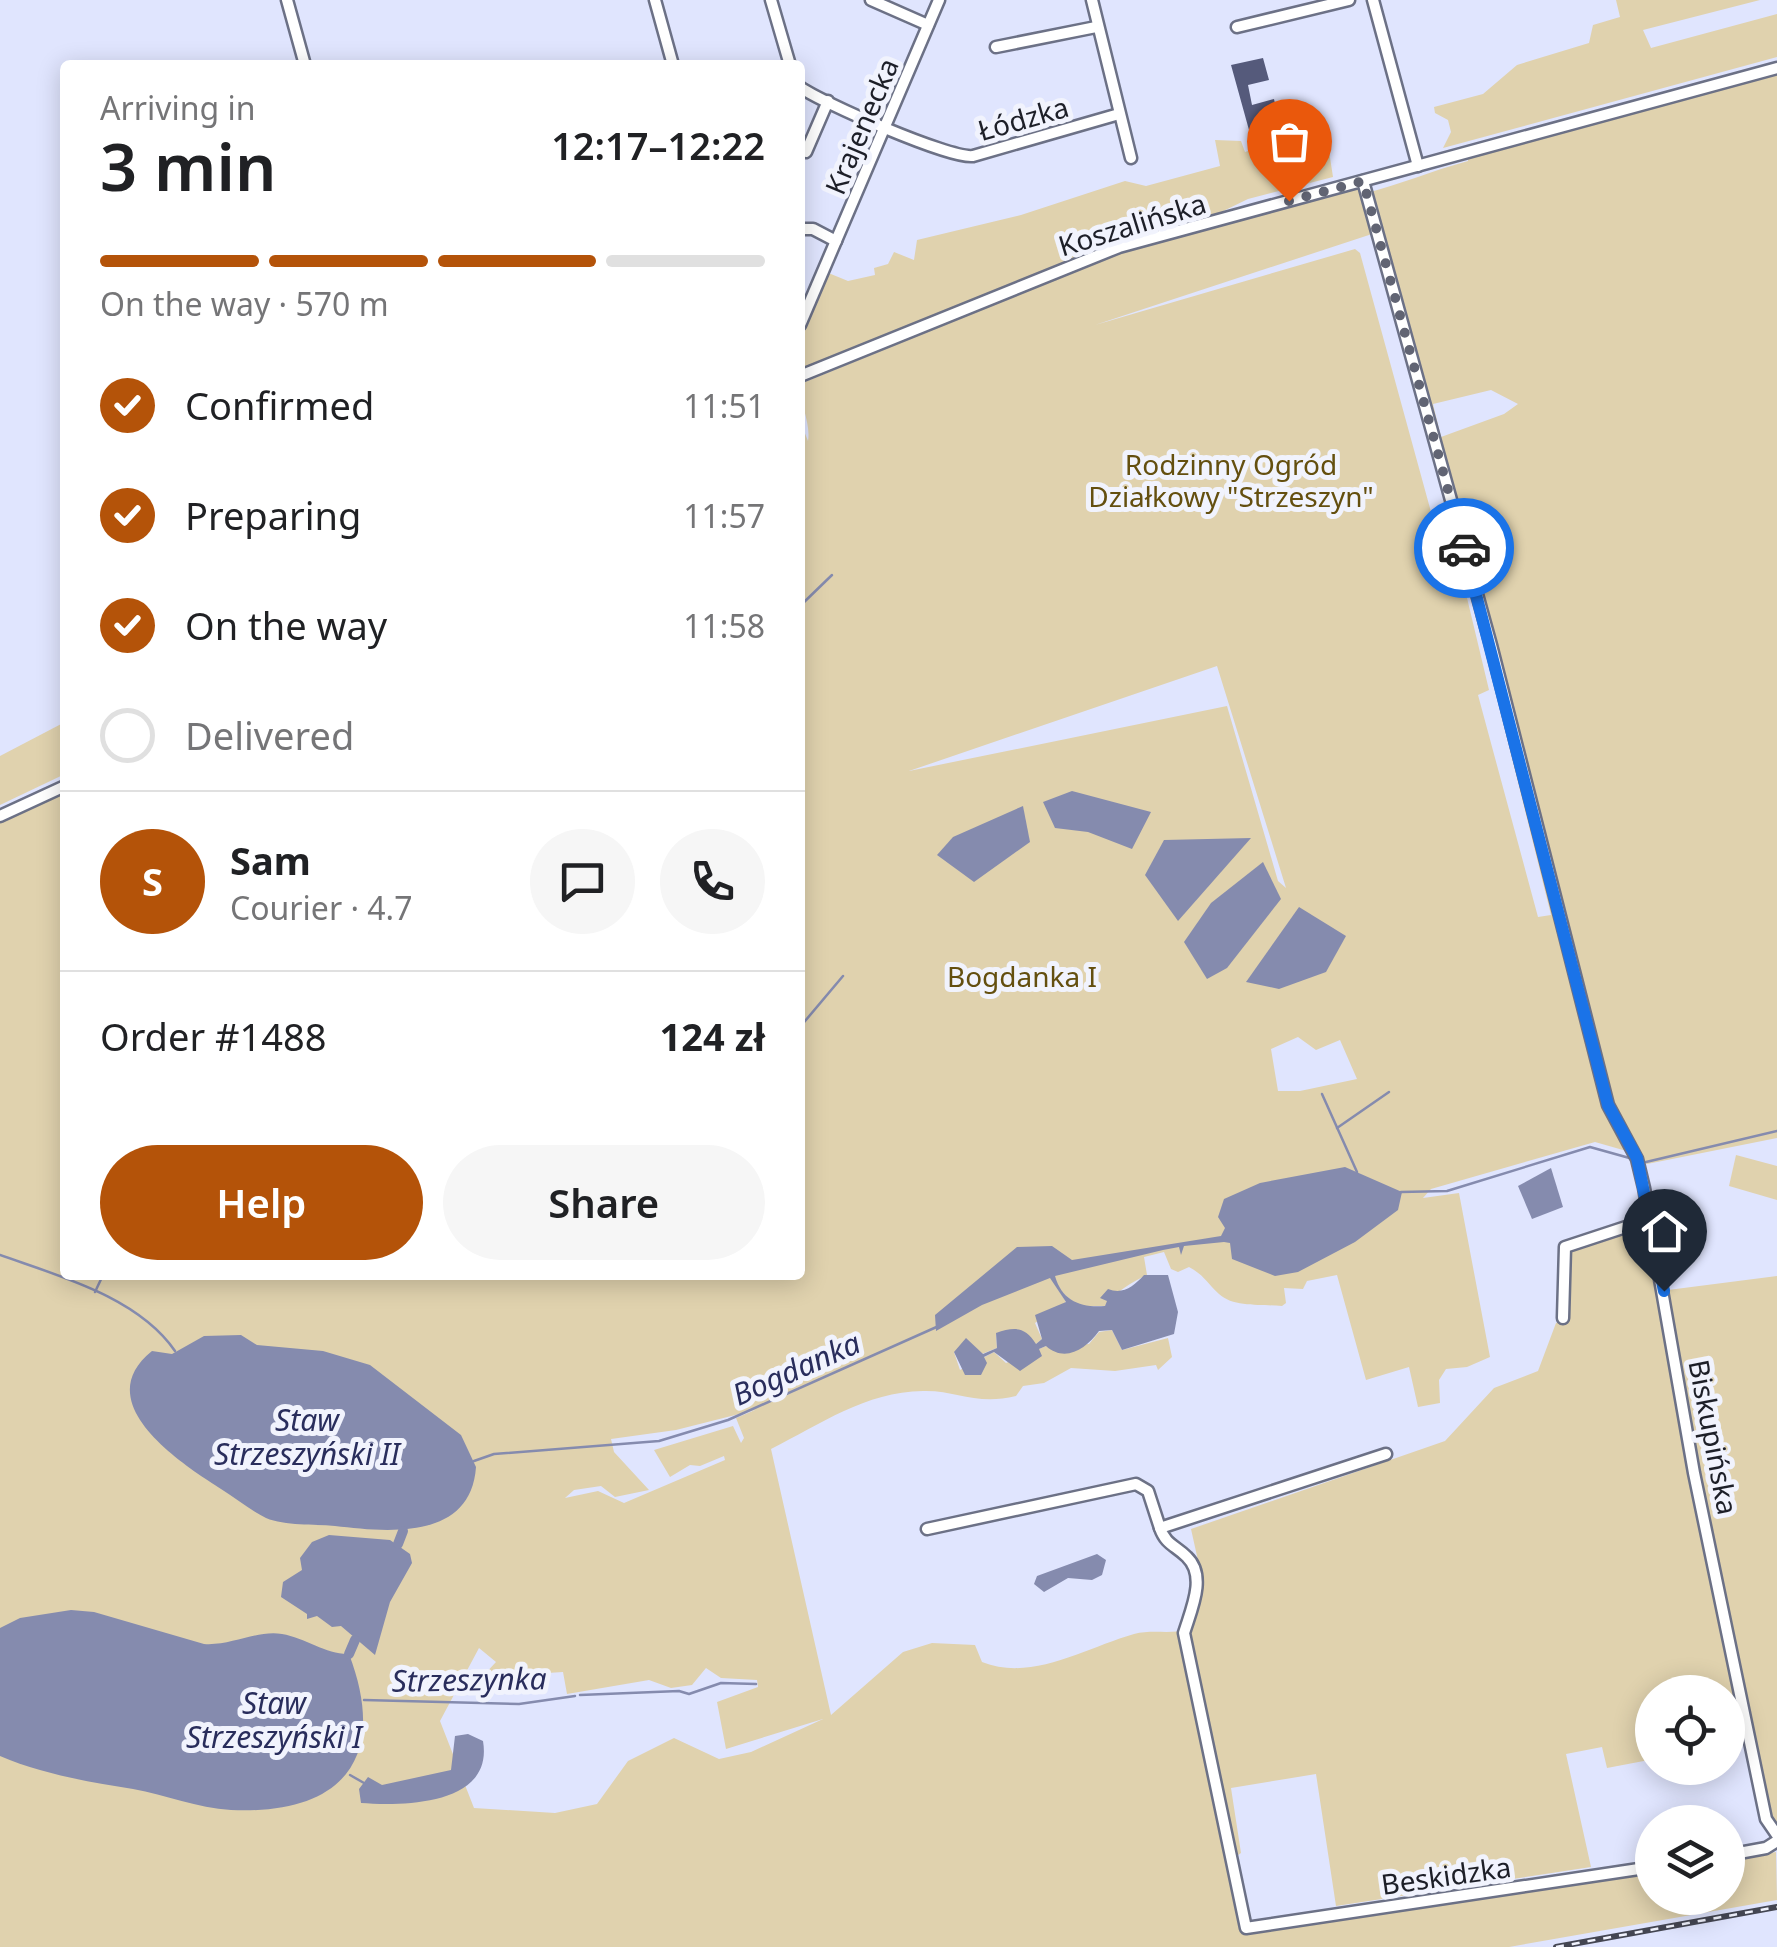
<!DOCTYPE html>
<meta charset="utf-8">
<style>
:root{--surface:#fff;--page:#f6f6f6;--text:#202124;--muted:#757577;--line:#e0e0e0;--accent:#b45309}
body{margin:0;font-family:"Noto Sans",sans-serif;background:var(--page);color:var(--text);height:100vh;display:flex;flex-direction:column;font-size:38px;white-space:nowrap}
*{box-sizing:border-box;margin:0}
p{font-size:32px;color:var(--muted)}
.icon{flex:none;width:55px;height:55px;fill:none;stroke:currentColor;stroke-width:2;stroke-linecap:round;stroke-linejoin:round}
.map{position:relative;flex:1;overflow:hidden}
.panel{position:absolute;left:60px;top:60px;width:745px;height:1220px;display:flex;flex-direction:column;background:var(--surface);border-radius:10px;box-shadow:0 5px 25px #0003}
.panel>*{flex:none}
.tools{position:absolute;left:1635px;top:1675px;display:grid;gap:20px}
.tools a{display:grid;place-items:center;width:110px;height:110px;border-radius:50%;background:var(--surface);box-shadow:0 5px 25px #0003;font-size:50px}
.pin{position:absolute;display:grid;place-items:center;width:85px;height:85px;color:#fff;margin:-102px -42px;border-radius:50% 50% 50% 0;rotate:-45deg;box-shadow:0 0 10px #0007}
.pin .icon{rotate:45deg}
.courier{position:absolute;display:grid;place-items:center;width:100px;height:100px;margin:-50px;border:8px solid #1a73e8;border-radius:50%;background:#fff;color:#222;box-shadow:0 2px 12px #0007}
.summary em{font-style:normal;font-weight:600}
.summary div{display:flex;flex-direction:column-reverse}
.summary{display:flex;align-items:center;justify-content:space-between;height:170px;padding:0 40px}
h1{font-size:65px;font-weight:600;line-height:75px}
.bar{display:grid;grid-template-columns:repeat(4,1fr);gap:15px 10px;align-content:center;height:120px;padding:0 40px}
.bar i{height:12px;border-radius:8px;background:var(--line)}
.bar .active{background:var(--accent)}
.bar p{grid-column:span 4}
.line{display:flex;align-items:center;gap:25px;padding:0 40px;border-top:2px solid var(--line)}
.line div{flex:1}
.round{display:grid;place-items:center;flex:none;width:105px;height:105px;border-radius:52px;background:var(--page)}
ol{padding:0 40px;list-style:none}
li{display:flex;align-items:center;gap:30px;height:110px}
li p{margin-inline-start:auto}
li .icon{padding:10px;border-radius:50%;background:var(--accent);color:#fff;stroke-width:4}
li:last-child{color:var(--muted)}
li i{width:55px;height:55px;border:5px solid var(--line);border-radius:50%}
.cta{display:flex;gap:20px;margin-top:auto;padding:20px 40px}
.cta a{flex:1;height:115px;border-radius:60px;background:var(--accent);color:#fff;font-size:40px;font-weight:600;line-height:115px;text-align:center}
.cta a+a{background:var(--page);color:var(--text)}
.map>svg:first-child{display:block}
</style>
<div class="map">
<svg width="1777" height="1947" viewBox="0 0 1777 1947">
<rect width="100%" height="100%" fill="#e0e5fe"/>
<g fill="#e0d2ae" fill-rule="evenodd">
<polygon points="1616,0 1760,0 1643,30 1651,48 1777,14 1777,57 1443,148 1451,132 1448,120 1435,113 1434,107 1483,94 1517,65 1589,43 1593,25 1620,17"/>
<path d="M 1777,73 L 1777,1138 L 1647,1164 L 1630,1152 L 1595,1142 L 1431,1189 L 1423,1198 L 1459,1193 L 1490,1357 L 1467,1367 L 1446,1369 L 1439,1380 L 1440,1403 L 1418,1407 L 1409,1367 L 1366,1380 L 1337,1275 L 1307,1281 L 1303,1289 L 1284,1288 L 1286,1303 L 1282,1306 C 1263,1304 1234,1308 1219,1294 C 1207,1283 1204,1275 1189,1267 L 1178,1272 L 1171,1269 L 1164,1252 L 1144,1257 L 1147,1275 C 1134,1281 1113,1293 1105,1306 L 1078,1306 L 1058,1289 L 1066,1302 L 1035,1323 L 1042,1339 L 1036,1344 L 996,1333 L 997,1348 L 982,1354 L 954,1352 L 960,1370 L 994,1352 L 1006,1363 L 1046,1346 L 1089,1344 L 1099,1332 L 1112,1330 L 1122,1350 L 1168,1338 L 1172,1357 L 1158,1370 L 1156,1365 L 1115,1371 L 1071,1368 L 1044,1383 L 1023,1386 L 1016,1396 C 976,1406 957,1390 923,1391 C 865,1392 821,1424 771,1449 L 831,1715 L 903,1652 L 932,1643 L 975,1645 L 982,1662 C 1032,1682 1085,1648 1134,1634 C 1153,1629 1171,1635 1188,1629 L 1203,1583 L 1191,1529 L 1445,1441 L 1494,1388 L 1538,1371 L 1556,1323 L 1570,1316 L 1567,1251 L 1639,1226 L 1646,1229 L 1737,1716 L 1728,1718 L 1728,1692 L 1652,1692 L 1652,1736 L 1645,1739 L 1649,1760 L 1607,1768 L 1602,1747 L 1566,1754 L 1591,1867 L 1336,1906 L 1316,1774 L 1231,1788 L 1241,1853 L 1228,1862 L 1242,1932 L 1652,1872 L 1652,1898 L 1728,1898 L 1728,1860 L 1776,1852 L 1777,1900 L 1509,1947 L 0,1947 L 0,822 L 65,792 L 65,1275 L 800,1275 L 800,421 L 808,441 C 811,424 800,404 800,384 L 1123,251 L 1360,188 L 1362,194 C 1399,185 1431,171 1468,161 L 1468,157 ZM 1372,234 L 1481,633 L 1551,915 L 1538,917 L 1478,695 L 1489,690 L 1457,556 L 1446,561 L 1442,552 L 1360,253 L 1355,249 L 1095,325 ZM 1491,390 L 1518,404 L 1504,414 L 1441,437 L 1433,404 ZM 1217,666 L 1286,888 L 1278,881 L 1227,706 L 909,771 ZM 1298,1037 L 1316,1050 L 1340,1040 L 1357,1079 L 1300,1091 L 1278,1091 L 1271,1049 ZM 755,1410 L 736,1418 L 744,1438 L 741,1443 L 733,1426 L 654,1450 L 670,1477 L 690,1465 L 700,1466 L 724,1456 L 725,1460 L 624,1503 L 598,1491 L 565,1498 L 574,1490 L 601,1486 L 615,1497 L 649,1490 L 614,1452 L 611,1439 L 676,1430 ZM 479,1648 L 496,1662 L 482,1677 L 563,1672 L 567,1694 L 649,1680 L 671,1688 L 692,1685 L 706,1668 L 721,1678 L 757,1680 L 758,1687 L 717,1702 L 726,1749 L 823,1719 L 751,1752 L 719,1759 L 674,1738 L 628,1761 L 597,1804 L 555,1813 L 474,1808 L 440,1721 Z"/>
<polygon points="1312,129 1329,151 1333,177 1248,199 1211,217 1094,251 800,371 800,336 826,272 848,281 875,275 874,268 888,264 894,252 914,260 917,240 1021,215 1125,181 1146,186 1220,166 1215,140 1241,141 1245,152"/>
<polygon points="65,722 65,774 0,805 0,756"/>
<polygon points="1736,1155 1777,1166 1777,1200 1729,1186"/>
<polygon points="1777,1276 1777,1825 1771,1821 1699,1470 1668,1290"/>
</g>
<g fill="#858bae">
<polygon points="1072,791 1151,812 1132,849 1088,832 1055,828 1043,802"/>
<polygon points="1023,806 1030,842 974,882 937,855 953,837"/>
<polygon points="1251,838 1178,921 1145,875 1164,840"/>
<polygon points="1263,862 1281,899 1227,968 1207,979 1184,942 1211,903"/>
<polygon points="1299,907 1346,936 1326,972 1279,989 1246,982"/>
<path d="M 1345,1167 L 1402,1192 L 1398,1210 L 1355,1242 L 1298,1272 L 1275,1276 L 1232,1259 L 1230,1243 L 1224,1242 L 1184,1246 L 1181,1255 L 1179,1247 L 1163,1250 L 1055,1276 C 1062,1301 1081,1308 1105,1306 L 1107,1301 L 1100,1298 L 1108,1289 C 1123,1295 1134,1286 1144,1275 L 1168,1275 L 1178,1312 L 1174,1334 L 1122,1350 L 1112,1330 L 1099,1331 C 1086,1349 1065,1363 1046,1346 L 1039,1349 L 1042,1356 L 1020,1371 L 994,1352 L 984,1357 L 987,1363 L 981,1375 L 965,1375 L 954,1352 L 966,1338 L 983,1354 L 997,1348 L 996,1333 C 1014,1327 1025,1326 1036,1344 L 1042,1339 L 1035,1315 L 1066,1302 L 1050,1278 L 982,1305 L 936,1331 L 935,1315 L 1017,1247 L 1052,1246 L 1072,1260 L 1221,1236 L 1225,1228 L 1218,1217 L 1224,1199 L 1260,1183 Z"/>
<polygon points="1551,1168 1563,1207 1532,1219 1518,1186"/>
<path d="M 241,1335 L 257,1345 L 323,1351 L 370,1365 L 461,1435 L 476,1467 C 471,1541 387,1532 335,1526 C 314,1524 285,1526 266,1518 C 251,1511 236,1498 221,1489 C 182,1464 87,1403 152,1351 L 172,1354 L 204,1336 Z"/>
<polygon points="329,1535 390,1540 410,1554 412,1563 390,1602 375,1655 341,1626 332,1627 317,1616 307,1619 307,1614 281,1597 283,1582 302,1570 300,1558 312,1542"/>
<polygon points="1097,1554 1106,1560 1102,1575 1092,1580 1068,1578 1044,1592 1034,1584 1037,1576"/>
<path d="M 71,1610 L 94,1612 L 204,1644 C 231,1646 256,1630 282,1634 C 305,1638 328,1655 349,1654 C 389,1759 342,1815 231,1810 C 197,1808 166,1795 133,1789 C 89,1782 42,1774 0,1756 L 0,1628 L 20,1618 Z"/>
<path d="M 468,1734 L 483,1741 C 494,1806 402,1806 361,1803 L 359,1789 L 368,1777 L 382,1785 L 451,1770 L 455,1736 Z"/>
</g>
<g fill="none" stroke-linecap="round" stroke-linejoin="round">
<g stroke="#858bae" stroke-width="2.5">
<polyline points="800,606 832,575"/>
<polyline points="800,1027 843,976"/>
<polyline points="1322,1094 1357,1172"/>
<polyline points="1337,1128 1389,1092"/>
<polyline points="1646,1162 1777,1131"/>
<polyline points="1401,1192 1447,1191 1590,1147 1633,1159"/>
<path d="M 0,1255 C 59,1276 138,1297 175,1351"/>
<polyline points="95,1292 103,1275"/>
<polyline points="474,1461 494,1454 659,1441 728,1420 941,1325"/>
<polyline points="580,1695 679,1691 689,1694 721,1683 756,1684"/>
<polyline points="364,1700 519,1704 575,1696"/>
<polyline points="350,1775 364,1783"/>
</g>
<g stroke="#858bae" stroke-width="10">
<polyline points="398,1544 403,1531"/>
<polyline points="349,1654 355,1640"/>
</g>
</g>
<polygon fill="#555a7b" points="1263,58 1269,80 1248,85 1252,105 1274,99 1279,122 1249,130 1231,65"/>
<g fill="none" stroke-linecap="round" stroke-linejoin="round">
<defs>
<g id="minor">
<polyline points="287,0 305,65"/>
<polyline points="655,0 673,65"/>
<polyline points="771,0 790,65"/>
<polyline points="871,0 928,25"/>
<polyline points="1092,0 1131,158"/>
<polyline points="1373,0 1418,166"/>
<polyline points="1237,27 1349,0"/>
<polyline points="996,47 1096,27"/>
<path d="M 800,87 C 820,102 950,159 973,156 L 1119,114"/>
<polyline points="806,152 828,101"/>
<polyline points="1363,181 1491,645 1608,1105 1637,1159 1644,1188 1694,1473 1766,1819 1777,1835"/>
<polyline points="800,229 813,229 836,241"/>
<polyline points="800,325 939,0"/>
<polyline points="800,376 1119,247 1777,68"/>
<polyline points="0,816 65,786"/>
<polyline points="1563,1318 1565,1247 1650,1219"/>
<path d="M 1386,1454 L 1160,1528 C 1166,1545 1175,1545 1187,1557 C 1207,1576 1191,1610 1184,1633 L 1246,1928 L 1652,1867"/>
<polyline points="927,1529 1136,1484 1148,1491 1160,1528"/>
<polyline points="1728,1855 1766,1848 1777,1841"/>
</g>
</defs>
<use href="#minor" stroke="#6c7186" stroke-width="15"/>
<use href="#minor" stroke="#fff" stroke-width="10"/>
<defs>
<polyline id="rail" points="1556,1947 1777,1907"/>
</defs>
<use href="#rail" stroke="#444652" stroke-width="6"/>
<use href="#rail" stroke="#f1f3fd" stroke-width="2.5" stroke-dasharray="8" stroke-linecap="butt"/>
</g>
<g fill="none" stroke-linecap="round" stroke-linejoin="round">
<polyline stroke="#616473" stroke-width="10" stroke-dasharray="0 18" points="1289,201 1363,181 1464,548"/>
<polyline stroke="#1a73e8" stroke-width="12" points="1464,548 1608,1105 1637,1158 1664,1291"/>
</g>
<g text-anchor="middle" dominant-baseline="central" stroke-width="10" stroke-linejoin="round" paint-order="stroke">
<g font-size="28" fill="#1d1f28" stroke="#f1f3fd">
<text transform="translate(1023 118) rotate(-16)">Łódzka</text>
<text transform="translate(861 126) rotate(-67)">Krajenecka</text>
<text transform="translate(1132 224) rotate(-17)">Koszalińska</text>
<text transform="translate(1714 1437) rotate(79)">Biskupińska</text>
<text transform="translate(1446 1875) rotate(-8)">Beskidzka</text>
</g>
<g font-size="28" fill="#644f0f" stroke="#f1f3fd">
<text x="1231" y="464">Rodzinny Ogród<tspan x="1231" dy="32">Działkowy "Strzeszyn"</tspan></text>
<text x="1022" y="976">Bogdanka I</text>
</g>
<g font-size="30" font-style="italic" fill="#292d5c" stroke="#f1f3fd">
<text transform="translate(796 1368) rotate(-24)">Bogdanka</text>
<text x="307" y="1419">Staw<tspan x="307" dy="34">Strzeszyński II</tspan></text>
<text transform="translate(469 1679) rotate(-1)">Strzeszynka</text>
<text x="274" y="1702">Staw<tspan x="274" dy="34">Strzeszyński I</tspan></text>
</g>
</g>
</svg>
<div class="tools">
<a><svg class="icon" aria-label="locate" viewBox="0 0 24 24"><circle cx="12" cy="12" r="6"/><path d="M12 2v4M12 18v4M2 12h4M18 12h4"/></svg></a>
<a><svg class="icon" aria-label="layers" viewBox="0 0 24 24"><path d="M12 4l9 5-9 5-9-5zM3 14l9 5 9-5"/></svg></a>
</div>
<div class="pin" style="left:1289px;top:201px;background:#ea580c"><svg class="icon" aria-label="bag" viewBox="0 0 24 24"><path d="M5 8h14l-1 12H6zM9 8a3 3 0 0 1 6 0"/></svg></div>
<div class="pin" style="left:1664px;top:1291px;background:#1f2937"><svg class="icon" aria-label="home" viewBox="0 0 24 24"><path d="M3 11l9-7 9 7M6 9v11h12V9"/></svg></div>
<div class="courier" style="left:1464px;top:548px"><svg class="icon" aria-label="car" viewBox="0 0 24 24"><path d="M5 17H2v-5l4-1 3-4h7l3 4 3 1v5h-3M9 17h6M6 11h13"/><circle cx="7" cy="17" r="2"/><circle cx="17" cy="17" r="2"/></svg></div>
<section class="panel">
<div class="summary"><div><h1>3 min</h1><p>Arriving in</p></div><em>12:17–12:22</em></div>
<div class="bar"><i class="active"></i><i class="active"></i><i class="active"></i><i></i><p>On the way · 570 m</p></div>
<ol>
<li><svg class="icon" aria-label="check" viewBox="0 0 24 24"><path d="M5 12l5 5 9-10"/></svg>Confirmed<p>11:51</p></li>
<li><svg class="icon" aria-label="check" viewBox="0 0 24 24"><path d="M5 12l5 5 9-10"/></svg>Preparing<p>11:57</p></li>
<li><svg class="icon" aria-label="check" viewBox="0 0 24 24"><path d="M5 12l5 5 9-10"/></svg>On the way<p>11:58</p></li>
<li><i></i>Delivered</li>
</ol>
<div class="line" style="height:180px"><b class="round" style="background:var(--accent);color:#fff">S</b><div><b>Sam</b><p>Courier · 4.7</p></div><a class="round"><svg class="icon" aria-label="chat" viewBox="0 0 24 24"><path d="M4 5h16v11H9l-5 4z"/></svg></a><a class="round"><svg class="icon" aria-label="phone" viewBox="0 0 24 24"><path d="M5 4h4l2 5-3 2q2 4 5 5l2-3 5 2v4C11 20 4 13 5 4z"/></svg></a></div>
<div class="line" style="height:130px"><div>Order #1488</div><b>124 zł</b></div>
<div class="cta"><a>Help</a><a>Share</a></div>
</section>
</div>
